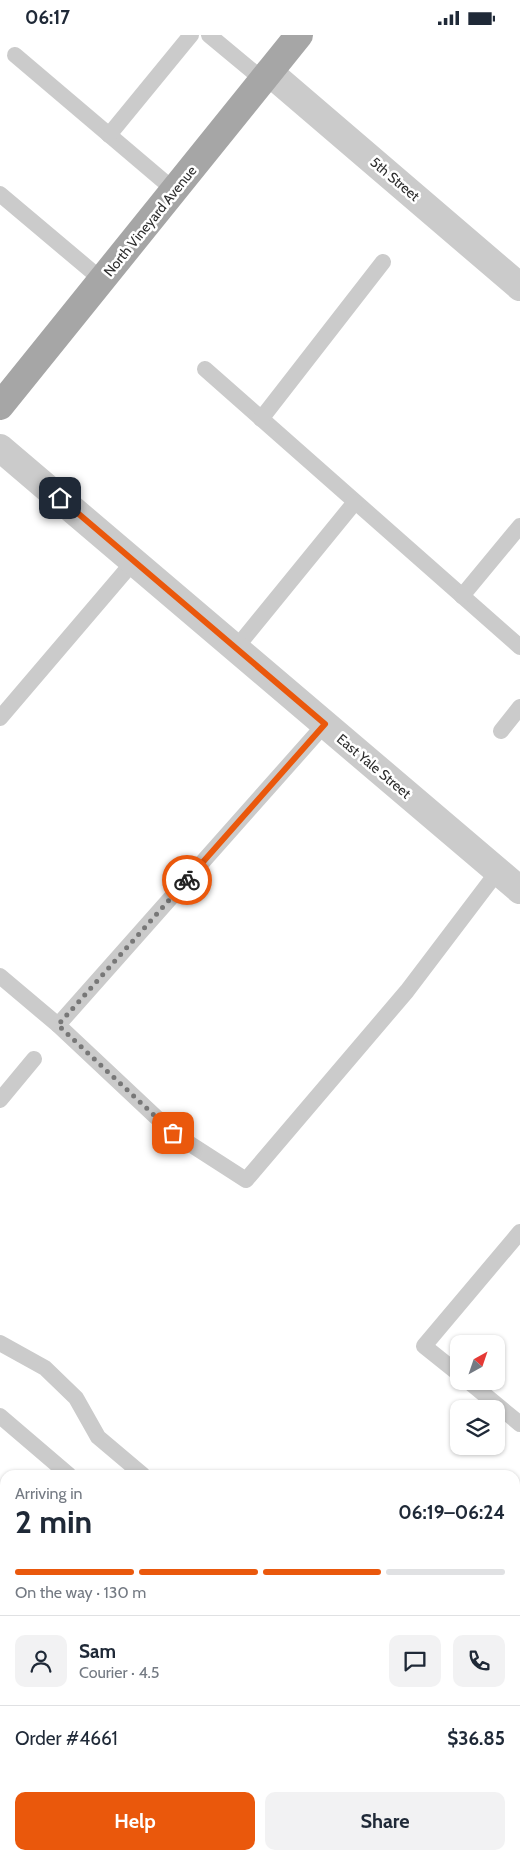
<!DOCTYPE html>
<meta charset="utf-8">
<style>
:root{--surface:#fff;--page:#f2f2f3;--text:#1f2937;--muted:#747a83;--line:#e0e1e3;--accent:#ea580c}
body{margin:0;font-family:Cabin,sans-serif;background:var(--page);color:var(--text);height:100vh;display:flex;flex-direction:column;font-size:19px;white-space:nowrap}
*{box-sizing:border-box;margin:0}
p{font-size:16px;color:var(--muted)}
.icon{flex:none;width:28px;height:28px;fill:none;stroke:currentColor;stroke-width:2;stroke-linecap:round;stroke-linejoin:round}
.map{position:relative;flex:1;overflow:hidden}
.panel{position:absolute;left:0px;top:1435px;width:520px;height:390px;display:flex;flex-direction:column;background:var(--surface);border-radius:15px 15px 0 0;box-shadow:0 1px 4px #0004}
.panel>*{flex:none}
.needle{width:32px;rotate:40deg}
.controls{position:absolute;left:450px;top:1300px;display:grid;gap:10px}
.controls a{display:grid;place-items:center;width:55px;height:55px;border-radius:10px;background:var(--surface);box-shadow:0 1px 4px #0004;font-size:25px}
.pin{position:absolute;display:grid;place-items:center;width:42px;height:42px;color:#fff;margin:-21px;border-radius:10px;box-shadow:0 2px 8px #0006}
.courier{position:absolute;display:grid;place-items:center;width:50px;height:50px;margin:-25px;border:4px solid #ea580c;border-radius:50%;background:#fff;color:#222;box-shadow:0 1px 6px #0007}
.overview em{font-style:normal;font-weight:800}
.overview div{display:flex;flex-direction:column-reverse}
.overview{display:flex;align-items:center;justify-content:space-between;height:85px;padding:0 15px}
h1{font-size:32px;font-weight:800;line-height:38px}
.bar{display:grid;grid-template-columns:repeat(4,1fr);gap:8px 5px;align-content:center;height:60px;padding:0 15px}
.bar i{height:6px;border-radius:4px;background:var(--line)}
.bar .active{background:var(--accent)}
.bar p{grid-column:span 4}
.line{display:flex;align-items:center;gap:12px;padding:0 15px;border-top:1px solid var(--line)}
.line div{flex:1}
.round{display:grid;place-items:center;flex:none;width:52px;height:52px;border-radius:10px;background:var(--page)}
.action{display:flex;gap:10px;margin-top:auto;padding:10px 15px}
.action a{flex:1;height:58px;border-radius:10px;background:var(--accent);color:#fff;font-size:20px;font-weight:800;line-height:58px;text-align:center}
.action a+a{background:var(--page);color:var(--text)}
.status{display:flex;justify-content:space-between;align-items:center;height:35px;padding:0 25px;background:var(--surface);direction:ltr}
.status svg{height:14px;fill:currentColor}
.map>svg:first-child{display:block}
</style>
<div class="status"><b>06:17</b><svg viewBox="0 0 49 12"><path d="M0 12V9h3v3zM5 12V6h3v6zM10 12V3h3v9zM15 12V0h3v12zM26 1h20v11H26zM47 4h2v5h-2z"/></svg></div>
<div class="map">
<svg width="520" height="1825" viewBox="0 0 520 1825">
<defs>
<pattern id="building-hatch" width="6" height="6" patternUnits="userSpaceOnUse" patternTransform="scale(1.25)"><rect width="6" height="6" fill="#151515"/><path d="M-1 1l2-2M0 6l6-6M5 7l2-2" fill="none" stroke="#2f2f2f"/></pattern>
</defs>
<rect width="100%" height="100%" fill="#fff"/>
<polygon fill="url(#building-hatch)" points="0,1547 5,1551 5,1657 0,1653"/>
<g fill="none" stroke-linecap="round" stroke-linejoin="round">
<g stroke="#cbcbcb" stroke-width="16">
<polyline points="209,0 263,45"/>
<polyline points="15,20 174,155"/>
<polyline points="109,100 191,0"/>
<polyline points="0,159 102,245"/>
<polyline points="205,334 520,612"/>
<polyline points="261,384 383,227"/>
<polyline points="462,561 520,491"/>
<polyline points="236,613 355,467"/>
<polyline points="0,683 134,526"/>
<polyline points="325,689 58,990 173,1098 246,1145 407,956 498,836"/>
<polyline points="501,696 520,672"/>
<polyline points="0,941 58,990"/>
<polyline points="0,1065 34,1024"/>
<polyline points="0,1308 45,1333 76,1363 98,1402 143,1440"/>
<polyline points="459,1339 424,1311 520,1197"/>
<polyline points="468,1346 520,1389"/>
<polyline points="0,1381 69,1440"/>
<polyline points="515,1505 520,1500"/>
<polyline points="0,1730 5,1735"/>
<polyline points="16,1825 20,1820"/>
<polyline points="233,1825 236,1820"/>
</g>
<g stroke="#cbcbcb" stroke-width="28">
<polyline points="269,37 520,252"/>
<polyline points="0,413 520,855"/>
</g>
<polyline stroke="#a6a6a6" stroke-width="28" points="0,371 299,0"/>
</g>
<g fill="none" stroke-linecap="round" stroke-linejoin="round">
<polyline stroke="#777" stroke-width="5" stroke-dasharray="0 9" points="173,1098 58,990 187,845"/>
<polyline stroke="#ea580c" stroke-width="6" points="60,463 325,689 187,845"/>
</g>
<g text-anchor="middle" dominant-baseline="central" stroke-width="5" stroke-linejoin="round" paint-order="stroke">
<g font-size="14" fill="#2e2e2e" stroke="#fff">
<text transform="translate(395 144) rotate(40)">5th Street</text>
<text transform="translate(150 186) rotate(-51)">North Vineyard Avenue</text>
<text transform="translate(374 731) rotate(40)">East Yale Street</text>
</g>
</g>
</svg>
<div class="controls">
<a><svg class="needle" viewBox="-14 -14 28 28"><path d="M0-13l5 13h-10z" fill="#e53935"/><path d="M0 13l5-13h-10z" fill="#747a83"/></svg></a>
<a><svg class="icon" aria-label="layers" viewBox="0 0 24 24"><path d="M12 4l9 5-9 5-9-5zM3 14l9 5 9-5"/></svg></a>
</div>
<div class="pin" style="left:173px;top:1098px;background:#ea580c"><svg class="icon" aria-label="bag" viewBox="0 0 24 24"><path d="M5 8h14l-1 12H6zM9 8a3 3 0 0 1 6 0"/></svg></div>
<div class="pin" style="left:60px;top:463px;background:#1f2937"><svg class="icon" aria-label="home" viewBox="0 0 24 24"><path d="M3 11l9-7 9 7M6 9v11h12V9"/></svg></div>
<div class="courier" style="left:187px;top:845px"><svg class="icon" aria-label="bike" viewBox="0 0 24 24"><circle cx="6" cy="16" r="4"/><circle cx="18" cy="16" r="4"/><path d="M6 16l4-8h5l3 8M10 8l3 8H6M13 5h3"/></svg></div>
<section class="panel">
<div class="overview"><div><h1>2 min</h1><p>Arriving in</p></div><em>06:19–06:24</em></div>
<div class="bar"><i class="active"></i><i class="active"></i><i class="active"></i><i></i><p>On the way · 130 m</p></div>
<div class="line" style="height:90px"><a class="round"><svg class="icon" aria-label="person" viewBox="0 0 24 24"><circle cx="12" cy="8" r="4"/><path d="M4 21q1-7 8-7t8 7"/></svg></a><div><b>Sam</b><p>Courier · 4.5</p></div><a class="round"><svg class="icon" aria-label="chat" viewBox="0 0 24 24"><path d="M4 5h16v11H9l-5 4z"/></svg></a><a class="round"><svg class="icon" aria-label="phone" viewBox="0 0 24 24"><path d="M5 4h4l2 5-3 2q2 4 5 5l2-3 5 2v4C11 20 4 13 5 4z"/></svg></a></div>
<div class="line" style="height:65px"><div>Order #4661</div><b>$36.85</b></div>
<div class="action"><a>Help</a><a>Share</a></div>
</section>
</div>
